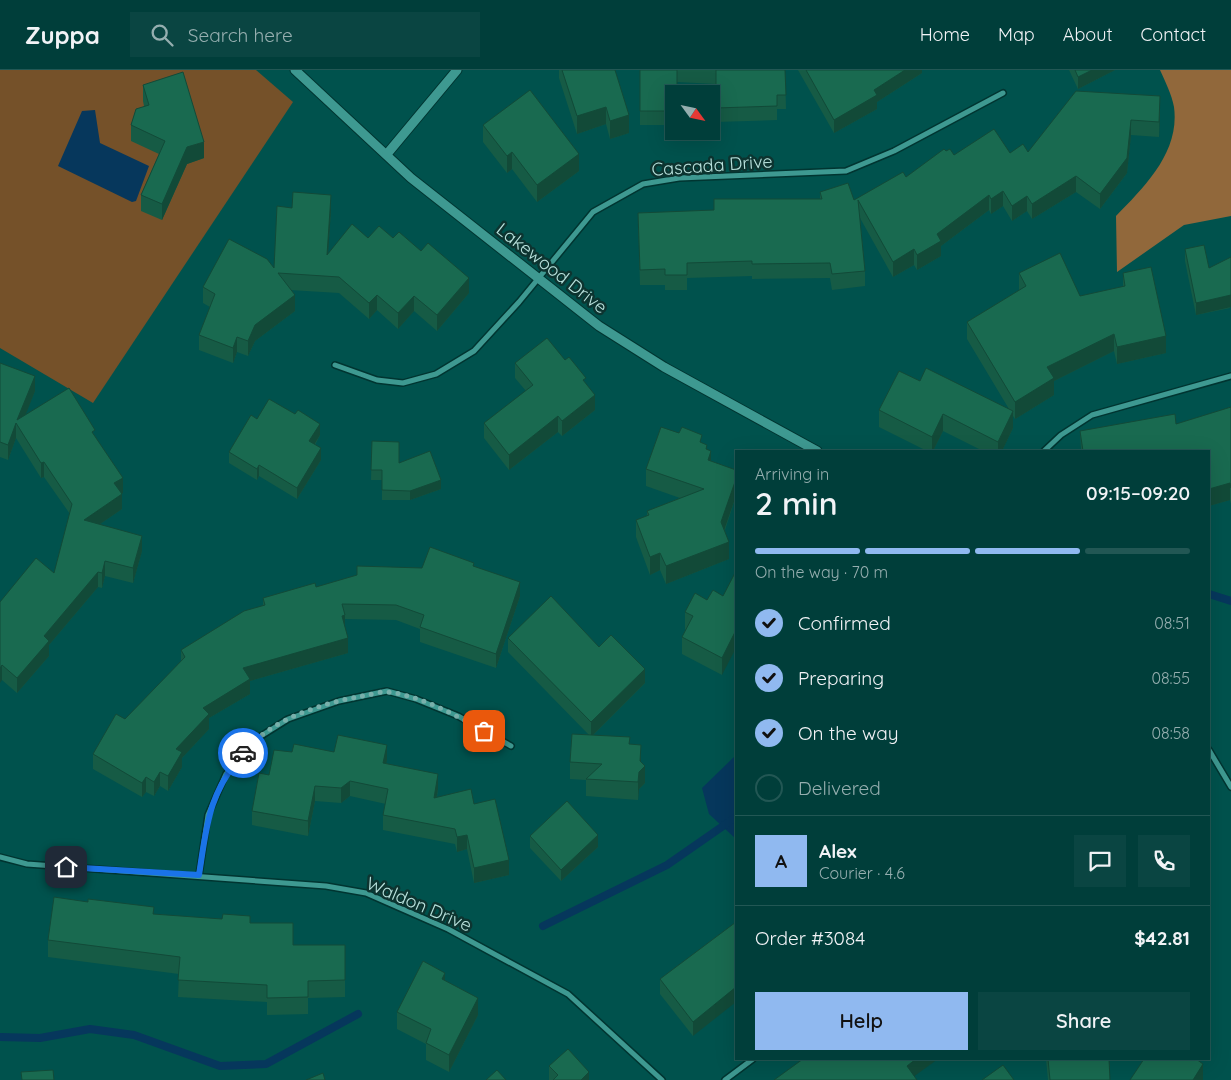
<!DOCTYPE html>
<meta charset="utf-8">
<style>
:root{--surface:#003e3a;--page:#0a4542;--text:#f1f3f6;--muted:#95aeaf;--line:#225754;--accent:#90b9f0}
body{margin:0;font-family:Quicksand,sans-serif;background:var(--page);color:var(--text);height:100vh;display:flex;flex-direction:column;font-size:19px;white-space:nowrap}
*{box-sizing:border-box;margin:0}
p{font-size:16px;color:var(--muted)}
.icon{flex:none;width:28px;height:28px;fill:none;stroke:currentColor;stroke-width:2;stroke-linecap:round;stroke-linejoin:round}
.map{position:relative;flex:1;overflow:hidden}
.details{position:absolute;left:735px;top:380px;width:475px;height:610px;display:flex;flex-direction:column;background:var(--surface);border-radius:0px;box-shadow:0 5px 20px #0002,0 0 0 1px var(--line)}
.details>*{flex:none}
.needle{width:32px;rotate:123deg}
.tools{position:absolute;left:665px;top:15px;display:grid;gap:10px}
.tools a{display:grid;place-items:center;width:55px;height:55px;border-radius:0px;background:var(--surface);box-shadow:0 5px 20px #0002,0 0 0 1px var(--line);font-size:25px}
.pin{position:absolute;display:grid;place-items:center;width:42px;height:42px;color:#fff;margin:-21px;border-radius:10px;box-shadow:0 2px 8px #0006}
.courier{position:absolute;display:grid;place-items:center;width:50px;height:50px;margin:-25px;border:4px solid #1a73e8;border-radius:50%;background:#fff;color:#222;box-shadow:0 1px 6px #0007}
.overview em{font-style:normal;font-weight:600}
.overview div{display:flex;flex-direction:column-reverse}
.overview{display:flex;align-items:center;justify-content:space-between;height:85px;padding:0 20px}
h1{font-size:32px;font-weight:600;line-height:38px}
.bar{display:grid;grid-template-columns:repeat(4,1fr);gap:8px 5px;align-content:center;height:60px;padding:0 20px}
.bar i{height:6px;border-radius:4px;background:var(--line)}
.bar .selected{background:var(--accent)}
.bar p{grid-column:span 4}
.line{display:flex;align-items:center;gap:12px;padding:0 20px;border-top:1px solid var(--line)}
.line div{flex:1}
.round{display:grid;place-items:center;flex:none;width:52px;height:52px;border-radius:0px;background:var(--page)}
ol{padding:0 20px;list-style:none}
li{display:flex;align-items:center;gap:15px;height:55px}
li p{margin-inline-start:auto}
li .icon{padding:5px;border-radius:50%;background:var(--accent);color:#111;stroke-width:4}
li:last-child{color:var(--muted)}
li i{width:28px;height:28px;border:2px solid var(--line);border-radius:50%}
.action{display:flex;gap:10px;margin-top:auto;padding:10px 20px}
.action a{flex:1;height:58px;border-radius:0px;background:var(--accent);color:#111;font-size:20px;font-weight:600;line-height:58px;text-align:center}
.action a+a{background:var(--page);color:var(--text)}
header{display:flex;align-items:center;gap:30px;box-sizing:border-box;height:70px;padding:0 25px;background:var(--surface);border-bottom:1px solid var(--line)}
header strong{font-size:24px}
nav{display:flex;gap:28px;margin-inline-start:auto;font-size:18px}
.search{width:350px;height:45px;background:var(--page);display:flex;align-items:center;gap:12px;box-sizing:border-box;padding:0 18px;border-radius:0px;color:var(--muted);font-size:19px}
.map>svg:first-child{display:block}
</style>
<header>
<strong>Zuppa</strong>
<div class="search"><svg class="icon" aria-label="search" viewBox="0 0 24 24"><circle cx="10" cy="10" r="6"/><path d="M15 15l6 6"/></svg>Search here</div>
<nav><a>Home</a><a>Map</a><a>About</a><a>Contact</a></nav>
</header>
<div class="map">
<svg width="1231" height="1010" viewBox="0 0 1231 1010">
<rect width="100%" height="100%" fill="#00524d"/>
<polygon fill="#755129" points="0,0 256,0 293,32 93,333 0,278"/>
<path fill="#91683b" d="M 1160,0 L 1231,0 L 1231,146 L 1184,155 L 1117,202 L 1116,146 C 1145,116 1180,82 1174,37 C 1172,25 1165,11 1160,0 Z"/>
<g fill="#06375c">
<polygon points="95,40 100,73 149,96 136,131 132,132 58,96 82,41"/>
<polygon points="736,685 736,769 709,744 702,718"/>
</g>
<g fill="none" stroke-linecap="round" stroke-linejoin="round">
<g stroke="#06375c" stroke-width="8">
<polyline points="1209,524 1231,531"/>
<polyline points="543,856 667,795 736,747"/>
<polyline points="0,967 40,968 90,959 134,965 220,996 266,994 358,944"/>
</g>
<defs>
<g id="minor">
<polyline points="335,295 377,310 403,313 436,304 474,281 519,232 593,142 643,114 679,108 846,101 894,81 1003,23"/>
<polyline points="1044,381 1061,365 1092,345 1231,306"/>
<polyline points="1209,680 1231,717"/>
<polyline points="0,787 27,794 326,816 366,823 448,859 568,924 662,1010"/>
<polyline points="199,805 208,745 226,704 253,671 288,649 339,631 387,621 416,629 458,646 511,676"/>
<polyline points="725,1010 753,989"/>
</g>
<g id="tertiary">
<polyline points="295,0 411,108 599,256 664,297 817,381"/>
<polyline points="387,84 457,0"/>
</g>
</defs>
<use href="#minor" stroke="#003531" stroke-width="8"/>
<use href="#tertiary" stroke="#003531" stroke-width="11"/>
<use href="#minor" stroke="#3e9991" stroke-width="5"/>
<use href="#tertiary" stroke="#3e9991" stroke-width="9"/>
</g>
<g fill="#165b45">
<polygon points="559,0 615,0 629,63 610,69 606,54 577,64 559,8"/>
<polygon points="640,0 785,0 786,39 777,39 777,50 716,52 716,14 677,12 674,24 674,55 640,55"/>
<polygon points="798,0 922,0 922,3 877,32 877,39 834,63"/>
<polygon points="1069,0 1115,0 1078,19"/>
<polygon points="143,15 204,88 187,94 162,150 141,141 141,125 159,84 131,71 131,55 144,36 143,31"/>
<polygon points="1160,41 1159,67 1131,65 1127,103 1100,139 1076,122 1032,149 1027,141 1012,151 1003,136 991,144 989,140 941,176 941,186 917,200 914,195 893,207 860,148 865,201 865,216 832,220 830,208 752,209 752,206 687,208 687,220 665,220 665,215 640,215 638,143 714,140 820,129 820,122 854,130 906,107 946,81 954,85 1028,82"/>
<polygon points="483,55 579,101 537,132 512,99 507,103 483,72"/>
<polygon points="331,140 328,183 368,168 393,168 469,223 437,261 414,241 398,259 377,240 369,249 339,223 290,220 295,241 255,271 248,286 237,282 233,293 199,280 199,265 210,237 203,233 203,217 274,198"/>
<polygon points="1185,179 1209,198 1230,238 1196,245 1185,191"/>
<polygon points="1019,203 1080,226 1123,217 1123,203 1166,283 1117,294 1114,281 1054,311 1054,325 1015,349 1013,346 1013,358 1002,381 983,381 943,361 933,381 927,381 879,357 879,340 920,311 1009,339 967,269 967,252 1019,220"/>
<polygon points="565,290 586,314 595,340 562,366 558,362 509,400 484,368 484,353 526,321 515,308 515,293"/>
<polygon points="0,293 35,321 25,345 95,366 123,423 121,424 122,439 100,454 142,481 133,513 105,506 102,518 98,517 49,575 49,586 17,623 2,610 0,532 54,503 70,444 44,407 41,408 16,368 8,390 0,387"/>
<polygon points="1231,337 1231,434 1230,430 1209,436 1209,381 1081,381 1080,361 1176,354"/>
<polygon points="257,349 320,365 315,375 321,390 297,429 259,406 257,410 229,393 229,382"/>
<polygon points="372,371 399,393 441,419 410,430 382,430 382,410 371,410"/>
<polygon points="702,373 707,380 711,391 736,400 736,426 725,460 729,489 666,514 660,500 650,505 636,467 636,450 647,446 647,441 680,428 646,416 646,399"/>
<polygon points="474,496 520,526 496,598 420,572 420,559 396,550 345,549 345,558 348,583 250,611 250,624 209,648 209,659 182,688 182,697 168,721 160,716 154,726 146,722 142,727 93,699 93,684 125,649 181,592 181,580 263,535 263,528 316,517 422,498"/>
<polygon points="723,526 722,605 682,584 682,567 686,560 685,559 685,542 707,530"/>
<polygon points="508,568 599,577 645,613 593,665 630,674 641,692 645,713 639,719 638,730 586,726 586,710 570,709 570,692 589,665 508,582"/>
<polygon points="292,682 334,682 387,690 386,693 438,719 437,727 474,734 509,805 474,813 467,779 457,782 455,774 383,760 383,745 386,734 350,726 341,733 315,731 308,766 252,755 252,741 269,705"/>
<polygon points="530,766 598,777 561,811 530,778"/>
<polygon points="154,844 250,853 293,875 345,875 345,927 308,928 308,944 267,945 267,932 178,927 179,904 48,887 48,870"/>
<polygon points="736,852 693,966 660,924 660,909"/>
<polygon points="445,911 478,945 449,1002 426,990 426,974 397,959 397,942"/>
<polygon points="1046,989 1109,989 1110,1010 1048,1010"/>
<polygon points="549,996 589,1010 549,1010"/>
</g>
<g fill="#124a38">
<polygon points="905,0 922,0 922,3 877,32 877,39 834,63 834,50 874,20"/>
<polygon points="1092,0 1115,0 1078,19 1078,7"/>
<polygon points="1160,26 1160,41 1159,67 1159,52"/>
<polygon points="606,37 606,54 577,64 577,46"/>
<polygon points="629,45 629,63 610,69 610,51"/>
<polygon points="1131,50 1131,65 1127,103 1100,139 1100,124"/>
<polygon points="204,72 204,88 187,94 162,150 162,134 187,77"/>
<polygon points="512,82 512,99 507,103 507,86"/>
<polygon points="579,84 579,101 537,132 537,115"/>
<polygon points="1076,106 1076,122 1032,149 1032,134"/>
<polygon points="1003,121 1003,136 991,144 991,129"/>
<polygon points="331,125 331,140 327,200 327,185"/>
<polygon points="989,125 989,140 941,176 941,186 917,200 917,185 937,164"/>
<polygon points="1027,126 1027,141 1012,151 1012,136"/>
<polygon points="914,179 914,195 893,207 893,192"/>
<polygon points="469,208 469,223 437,261 437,245"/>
<polygon points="295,225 295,241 255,271 248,286 248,271 255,255"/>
<polygon points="377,225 377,240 369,249 369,233"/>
<polygon points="1231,225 1231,237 1196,245 1196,233"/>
<polygon points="414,226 414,241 398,259 398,243"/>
<polygon points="1114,264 1114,281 1054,311 1054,325 1015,349 1015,332 1047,297"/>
<polygon points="1166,266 1166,283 1117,294 1117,277"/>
<polygon points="237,267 237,282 233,293 233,278"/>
<polygon points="35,306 35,321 20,359 17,350"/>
<polygon points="595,325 595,340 562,366 562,351"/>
<polygon points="1013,341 1013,358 1002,381 998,381 998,372"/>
<polygon points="943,344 943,361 933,381 932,381 932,367"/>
<polygon points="558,346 558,362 509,400 509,385"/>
<polygon points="16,353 16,368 8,390 8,375"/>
<polygon points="320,354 320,365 309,383 309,371"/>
<polygon points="321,378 321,390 297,429 297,418"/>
<polygon points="711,381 711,398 708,390"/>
<polygon points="44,392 44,407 41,408 41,393"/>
<polygon points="259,395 259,406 257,410 257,399"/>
<polygon points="123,408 123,423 114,428 114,413"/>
<polygon points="736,409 736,426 721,469 721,452"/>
<polygon points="441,410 441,419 410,430 410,421"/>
<polygon points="1230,413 1230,430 1209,436 1209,419"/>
<polygon points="122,424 122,439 84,465 84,450"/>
<polygon points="142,466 142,481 133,513 133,498"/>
<polygon points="729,472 729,489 666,514 666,496"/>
<polygon points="660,483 660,500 650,505 650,487"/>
<polygon points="105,491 105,506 102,518 102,503"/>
<polygon points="98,502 98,517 49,575 49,586 17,623 17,608 44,566"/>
<polygon points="520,512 520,526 496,598 496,584"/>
<polygon points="345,545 345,560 342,546"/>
<polygon points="736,560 736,578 722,605 722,588"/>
<polygon points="348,568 348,583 250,611 250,624 209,648 209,659 182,688 182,697 168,721 168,706 176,679 203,638 243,598"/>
<polygon points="2,595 2,610 0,613 0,598"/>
<polygon points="645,599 645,613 591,667 591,652"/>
<polygon points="387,675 387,690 383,708 383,693"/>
<polygon points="641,675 641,692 645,696 645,713 639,719 638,730 638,712"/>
<polygon points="160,702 160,716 154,726 154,712"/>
<polygon points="438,704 438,719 434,742 434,728"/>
<polygon points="146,707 146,722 142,727 142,713"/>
<polygon points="350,711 350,726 341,733 341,718"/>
<polygon points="315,716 315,731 308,766 308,751"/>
<polygon points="467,765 467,779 457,782 457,767"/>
<polygon points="598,765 598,777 561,811 561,800"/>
<polygon points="509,790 509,805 474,813 474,798"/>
<polygon points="445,903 445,920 442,909"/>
<polygon points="736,917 736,932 693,966 693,952"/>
<polygon points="478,928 478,945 449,1002 449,985"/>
<polygon points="916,989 938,989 909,1010 907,996"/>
<polygon points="1203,994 1203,1010 1193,1010"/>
<polygon points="589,1002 589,1010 581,1010"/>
</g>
<g fill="#196a50" stroke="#124a38">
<polygon points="562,0 615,0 629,45 610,51 606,37 577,46"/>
<polygon points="640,0 677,0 677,24 674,24 674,41 640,41"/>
<polygon points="716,0 785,0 786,25 777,25 777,36 716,38"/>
<polygon points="806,0 905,0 874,20 877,25 834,50"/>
<polygon points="1075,0 1092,0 1078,7"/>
<polygon points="183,2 204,72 187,77 162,134 141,125 165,71 131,55 136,39 149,35 143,15"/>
<polygon points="530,20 579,84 537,115 512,82 507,86 483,55"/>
<polygon points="1076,21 1160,26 1159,52 1131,50 1127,88 1100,124 1076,106 1032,134 1027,126 1012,136 1003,121 991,129 989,125 937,164 941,171 917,185 914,179 893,192 858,130 865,201 832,204 830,193 752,194 752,191 687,193 687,205 665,205 665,199 640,200 638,143 714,140 714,129 822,129 820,122 848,113 854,130 903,102 906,107 944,79 946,81 950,79 954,85 994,59 1010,83 1023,74 1028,82"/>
<polygon points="293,122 331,125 327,185 352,154 368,168 379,156 393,168 399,162 421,181 428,173 469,208 437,245 414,226 398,243 377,225 369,233 339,207 278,203 295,225 255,255 248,271 237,267 233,278 199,265 215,224 203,217 229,169 267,189 274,198 277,136 292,138"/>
<polygon points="1204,175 1209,198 1231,187 1231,225 1196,233 1185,179"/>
<polygon points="1060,183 1080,226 1125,216 1123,203 1151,197 1166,266 1117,277 1114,264 1047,297 1054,308 1015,332 967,252 1026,216 1019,203"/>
<polygon points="547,268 565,290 569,287 586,308 583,310 595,325 562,351 558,346 509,385 484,353 533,315 515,293"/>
<polygon points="0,293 35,306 17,350 69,318 95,360 92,362 123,408 114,413 122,424 84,450 142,466 133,498 105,491 102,503 98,502 44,566 49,571 17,608 2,595 0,598 0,532 36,488 54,503 72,434 44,392 41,393 16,353 8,375 0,372"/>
<polygon points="926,298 1013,341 998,372 943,344 932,367 879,340 899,301 920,311"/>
<polygon points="269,329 295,344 298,340 320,354 309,371 321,378 297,418 259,395 257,399 229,382 251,345 257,349"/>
<polygon points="1231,337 1231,418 1230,413 1209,419 1209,381 1083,381 1080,361 1175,344 1176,354"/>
<polygon points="661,357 679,363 682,357 702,365 700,372 707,375 706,379 711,381 708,390 736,400 736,409 721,452 729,472 666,496 660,483 650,487 636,450 649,445 647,441 704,419 646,399"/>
<polygon points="372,371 399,372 399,393 430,381 441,410 410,421 382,420 382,400 371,400"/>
<polygon points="430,477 474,493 473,496 520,512 496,584 420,557 424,545 396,535 342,534 345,545 342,546 348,568 243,598 250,609 203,638 209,644 176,679 182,682 168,706 160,702 154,712 146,707 142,713 93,684 116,644 125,649 185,587 181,580 244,541 265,535 263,528 315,513 316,517 357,505 357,496 422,498"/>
<polygon points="736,501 736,560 722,588 682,567 693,546 685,542 695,523 707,530 713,520 723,526"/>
<polygon points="551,526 599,577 611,565 645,599 591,652 508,568"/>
<polygon points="572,664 630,667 629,674 641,675 640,691 645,696 639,702 638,712 586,709 602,694 570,692"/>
<polygon points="338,665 387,675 383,693 438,704 434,728 471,719 474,734 495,729 509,790 474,798 467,765 457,767 455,759 383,745 388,719 350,711 341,718 315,716 308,751 252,741 259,703 269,705 274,680 292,682 294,674 334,682"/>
<polygon points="567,731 598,765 561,800 530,766"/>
<polygon points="54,827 88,832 88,829 154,837 153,844 222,849 223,844 250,846 250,853 293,853 293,875 345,875 345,910 308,911 308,927 267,928 267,915 178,910 180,887 48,870"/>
<polygon points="736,852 736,917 693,952 660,909"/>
<polygon points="423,891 445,903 442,909 478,928 449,985 426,973 431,959 397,942"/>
<polygon points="568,979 589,1002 581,1010 553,1010 558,1005 549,996"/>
<polygon points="803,989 916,989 907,996 917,1010 774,1010"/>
<polygon points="1048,989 1109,989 1110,1010 1050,1010"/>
<polygon points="1144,989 1196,989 1203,994 1193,1010 1130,1010"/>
<polygon points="1003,995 1014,1010 982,1010"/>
<polygon points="53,1000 54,1010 22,1010 21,1002"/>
<polygon points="497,1000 506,1010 486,1010"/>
<polygon points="323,1003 325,1010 306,1010"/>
</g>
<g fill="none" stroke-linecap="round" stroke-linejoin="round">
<path stroke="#79b0ab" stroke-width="5" stroke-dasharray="0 9" d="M 243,683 C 271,649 320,634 362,626 C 370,625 380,621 388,622 C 422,626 455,645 484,661"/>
<path stroke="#1a73e8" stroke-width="6" d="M 66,797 L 199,805 C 207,754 208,725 243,683"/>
</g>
<g text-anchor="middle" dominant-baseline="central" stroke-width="5" stroke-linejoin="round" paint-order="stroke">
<g font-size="18" fill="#bae3de" stroke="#0d3430">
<text transform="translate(712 95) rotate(-4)">Cascada Drive</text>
<text transform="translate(552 198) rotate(38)">Lakewood Drive</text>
<text transform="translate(419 834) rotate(23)">Waldon Drive</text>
</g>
</g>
</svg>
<div class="tools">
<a><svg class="needle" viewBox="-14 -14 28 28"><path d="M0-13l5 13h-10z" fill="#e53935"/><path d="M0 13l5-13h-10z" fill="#95aeaf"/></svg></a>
</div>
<div class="pin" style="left:484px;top:661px;background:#ea580c"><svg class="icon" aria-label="bag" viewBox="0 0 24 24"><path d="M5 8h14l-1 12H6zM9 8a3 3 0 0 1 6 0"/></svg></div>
<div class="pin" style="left:66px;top:797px;background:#1f2937"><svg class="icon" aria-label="home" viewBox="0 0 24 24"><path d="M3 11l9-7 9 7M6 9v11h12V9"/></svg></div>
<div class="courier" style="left:243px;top:683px"><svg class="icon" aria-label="car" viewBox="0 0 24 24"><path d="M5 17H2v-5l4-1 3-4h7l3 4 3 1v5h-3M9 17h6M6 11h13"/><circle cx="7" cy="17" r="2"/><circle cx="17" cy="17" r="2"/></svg></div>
<section class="details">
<div class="overview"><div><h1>2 min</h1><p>Arriving in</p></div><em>09:15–09:20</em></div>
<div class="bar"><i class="selected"></i><i class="selected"></i><i class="selected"></i><i></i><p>On the way · 70 m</p></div>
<ol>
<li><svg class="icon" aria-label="check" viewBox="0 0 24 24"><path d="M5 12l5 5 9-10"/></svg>Confirmed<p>08:51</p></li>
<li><svg class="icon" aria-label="check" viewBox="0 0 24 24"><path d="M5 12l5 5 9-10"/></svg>Preparing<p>08:55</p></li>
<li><svg class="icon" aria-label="check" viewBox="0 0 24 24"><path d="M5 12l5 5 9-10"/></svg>On the way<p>08:58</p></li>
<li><i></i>Delivered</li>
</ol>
<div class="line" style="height:90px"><b class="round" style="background:var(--accent);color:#111">A</b><div><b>Alex</b><p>Courier · 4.6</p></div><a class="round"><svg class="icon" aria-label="chat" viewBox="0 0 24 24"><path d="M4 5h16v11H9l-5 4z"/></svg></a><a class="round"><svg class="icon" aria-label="phone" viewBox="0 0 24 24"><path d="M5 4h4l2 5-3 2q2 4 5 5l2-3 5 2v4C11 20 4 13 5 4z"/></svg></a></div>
<div class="line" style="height:65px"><div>Order #3084</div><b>$42.81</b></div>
<div class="action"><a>Help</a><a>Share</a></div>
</section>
</div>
